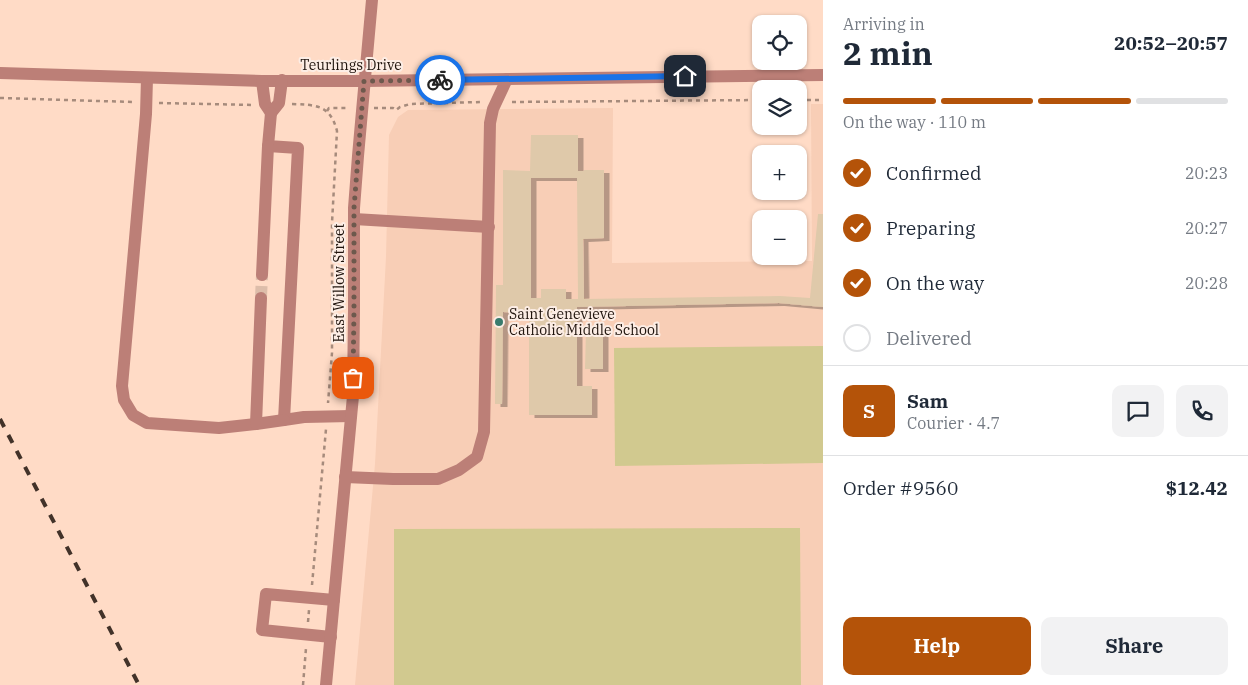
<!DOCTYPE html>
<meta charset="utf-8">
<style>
:root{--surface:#fff;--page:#f2f2f3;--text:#1f2937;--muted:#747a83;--line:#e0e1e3;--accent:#b45309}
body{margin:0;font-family:"IBM Plex Serif",serif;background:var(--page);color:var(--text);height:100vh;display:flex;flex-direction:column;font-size:19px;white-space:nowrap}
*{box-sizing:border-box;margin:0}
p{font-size:16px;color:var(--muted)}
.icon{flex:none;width:28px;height:28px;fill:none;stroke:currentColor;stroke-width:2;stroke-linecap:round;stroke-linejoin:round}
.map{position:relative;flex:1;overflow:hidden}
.sheet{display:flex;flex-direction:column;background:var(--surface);width:425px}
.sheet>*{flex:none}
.fabs{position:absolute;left:752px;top:15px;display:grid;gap:10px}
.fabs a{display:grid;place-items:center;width:55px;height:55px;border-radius:10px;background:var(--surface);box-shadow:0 1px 4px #0004;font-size:25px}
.pin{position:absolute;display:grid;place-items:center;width:42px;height:42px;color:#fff;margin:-21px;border-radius:10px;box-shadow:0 2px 8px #0006}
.courier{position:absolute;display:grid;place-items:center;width:50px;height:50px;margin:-25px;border:4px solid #1a73e8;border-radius:50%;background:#fff;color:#222;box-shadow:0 1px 6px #0007}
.head em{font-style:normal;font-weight:800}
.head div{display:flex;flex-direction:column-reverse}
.head{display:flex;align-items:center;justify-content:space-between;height:85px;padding:0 20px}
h1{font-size:32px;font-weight:800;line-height:38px}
.bar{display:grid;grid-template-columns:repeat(4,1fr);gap:8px 5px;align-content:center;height:60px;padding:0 20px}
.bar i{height:6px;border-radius:4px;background:var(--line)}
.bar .active{background:var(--accent)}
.bar p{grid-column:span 4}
.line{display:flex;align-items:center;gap:12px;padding:0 20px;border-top:1px solid var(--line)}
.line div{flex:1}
.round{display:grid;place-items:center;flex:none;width:52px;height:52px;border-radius:10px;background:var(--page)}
ol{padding:0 20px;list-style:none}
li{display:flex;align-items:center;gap:15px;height:55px}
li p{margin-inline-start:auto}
li .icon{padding:5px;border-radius:50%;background:var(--accent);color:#fff;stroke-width:4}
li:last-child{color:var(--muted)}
li i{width:28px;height:28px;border:2px solid var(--line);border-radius:50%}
.cta{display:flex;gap:10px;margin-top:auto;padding:10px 20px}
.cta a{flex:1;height:58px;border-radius:10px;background:var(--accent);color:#fff;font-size:20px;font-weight:800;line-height:58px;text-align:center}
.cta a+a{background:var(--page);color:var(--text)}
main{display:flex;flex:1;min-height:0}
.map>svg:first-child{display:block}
</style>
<main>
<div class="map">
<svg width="823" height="685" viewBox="0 0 823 685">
<defs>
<filter id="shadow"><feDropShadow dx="5.5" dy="3" stdDeviation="0" flood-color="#0004"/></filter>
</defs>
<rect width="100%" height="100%" fill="#ffdbc6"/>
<polygon fill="#f8ceb6" points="811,104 823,104 823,685 355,685 375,464 386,257 389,135 398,117 408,110 613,108 612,263 812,261"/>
<g fill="#d1c98f">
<polygon points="823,346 823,463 615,466 614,348"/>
<polygon points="800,528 801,685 394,685 394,529"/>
</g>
<g fill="#dfc9aa" fill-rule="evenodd" filter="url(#shadow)">
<path d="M 531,135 L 578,135 L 578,171 L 584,171 L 584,170 L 604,170 L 604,238 L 583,239 L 584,299 L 780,296 L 810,298 L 818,214 L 823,214 L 823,307 L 779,303 L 577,307 L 577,386 L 592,386 L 592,415 L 529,415 L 529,313 L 503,312 L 502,404 L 495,404 L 496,285 L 503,285 L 503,170 L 530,171 ZM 531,178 L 577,178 L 578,299 L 566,299 L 566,289 L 541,289 L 541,298 L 531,298 Z"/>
<polygon points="586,330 603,331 603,369 585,369"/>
</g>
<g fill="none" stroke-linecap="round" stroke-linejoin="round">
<polyline stroke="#ddbdaa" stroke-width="12" stroke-dasharray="12 6" stroke-linecap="butt" points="261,298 262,275"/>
<g stroke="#a68b7c" stroke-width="2.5" stroke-dasharray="4 4" stroke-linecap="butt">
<polyline points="0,98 133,102"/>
<polyline points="799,100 823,100"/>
<polyline points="512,102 761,100"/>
<polyline points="159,103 253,105"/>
<path d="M 292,104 C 315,105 330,104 337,131 L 332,223 L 332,353 L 328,403"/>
<polyline points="374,108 393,108 396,110 400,107 410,104 481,102"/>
<polyline points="327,111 329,108 349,108"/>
<polyline points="312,585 326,429"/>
<polyline points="308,622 309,610"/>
<polyline points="303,685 306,648"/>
</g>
<g stroke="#bc7f77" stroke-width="12">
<polyline points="0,73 262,81 364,81 823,75"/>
<polyline points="147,78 146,114 122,386 124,400 133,415 147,423 219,428 256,424"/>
<polyline points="262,81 265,104 271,113 279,103 282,80"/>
<polyline points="271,113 268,146 298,148 284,420 304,417 351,416"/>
<polyline points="354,219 489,227"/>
<polyline points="262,275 268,146"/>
<polyline points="261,298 256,424 284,420"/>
<polyline points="345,477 393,479 438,479 459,470 477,457 484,432 490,123 493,109 507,79"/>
<polyline points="331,637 262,630 266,594 334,600"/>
<polyline points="326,685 353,396 354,309 354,208 358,156 372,0"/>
</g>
<polyline stroke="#423229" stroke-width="4" stroke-dasharray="9 9" stroke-linecap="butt" points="0,419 139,685"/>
</g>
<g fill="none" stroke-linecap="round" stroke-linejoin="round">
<polyline stroke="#6d594d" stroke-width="5" stroke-dasharray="0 9" points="353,378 354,310 354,208 364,81 440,80"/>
<polyline stroke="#1a73e8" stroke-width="6" points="440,80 685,76"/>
</g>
<circle fill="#397b6d" stroke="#fcede5" stroke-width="2" cx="499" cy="322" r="5"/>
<g text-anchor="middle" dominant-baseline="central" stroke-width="4" stroke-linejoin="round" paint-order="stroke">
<g font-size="14" fill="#1f130c" stroke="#fcede5">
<text x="351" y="65">Teurlings Drive</text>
<text transform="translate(339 283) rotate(-90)">East Willow Street</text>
</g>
<g font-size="14" fill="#1f130c" stroke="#fcede5" text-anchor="start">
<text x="509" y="314">Saint Genevieve<tspan x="509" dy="16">Catholic Middle School</tspan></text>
</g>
</g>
</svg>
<div class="fabs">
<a><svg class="icon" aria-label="locate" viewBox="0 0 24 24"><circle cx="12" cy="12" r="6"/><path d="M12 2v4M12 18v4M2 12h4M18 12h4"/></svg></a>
<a><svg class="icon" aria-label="layers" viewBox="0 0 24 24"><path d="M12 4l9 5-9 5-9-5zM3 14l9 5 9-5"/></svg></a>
<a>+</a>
<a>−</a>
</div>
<div class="pin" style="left:353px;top:378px;background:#ea580c"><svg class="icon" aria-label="bag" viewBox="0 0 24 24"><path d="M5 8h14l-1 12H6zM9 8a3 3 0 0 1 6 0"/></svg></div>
<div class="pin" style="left:685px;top:76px;background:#1f2937"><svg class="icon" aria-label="home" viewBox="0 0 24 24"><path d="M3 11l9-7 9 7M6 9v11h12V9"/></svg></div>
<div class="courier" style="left:440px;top:80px"><svg class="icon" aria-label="bike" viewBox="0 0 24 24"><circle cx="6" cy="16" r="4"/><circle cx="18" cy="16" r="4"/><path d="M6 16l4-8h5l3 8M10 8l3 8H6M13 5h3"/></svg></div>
</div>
<section class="sheet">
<div class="head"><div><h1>2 min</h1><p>Arriving in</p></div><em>20:52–20:57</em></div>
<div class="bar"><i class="active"></i><i class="active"></i><i class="active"></i><i></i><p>On the way · 110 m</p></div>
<ol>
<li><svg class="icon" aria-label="check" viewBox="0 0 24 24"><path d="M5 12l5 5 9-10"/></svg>Confirmed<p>20:23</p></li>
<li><svg class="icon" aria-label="check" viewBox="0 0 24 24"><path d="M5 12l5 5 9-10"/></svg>Preparing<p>20:27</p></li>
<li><svg class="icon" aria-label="check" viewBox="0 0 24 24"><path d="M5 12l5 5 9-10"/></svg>On the way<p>20:28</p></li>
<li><i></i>Delivered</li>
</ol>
<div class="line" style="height:90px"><b class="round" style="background:var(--accent);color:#fff">S</b><div><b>Sam</b><p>Courier · 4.7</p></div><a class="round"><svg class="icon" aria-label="chat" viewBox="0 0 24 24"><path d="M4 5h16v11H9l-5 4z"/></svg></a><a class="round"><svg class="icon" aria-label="phone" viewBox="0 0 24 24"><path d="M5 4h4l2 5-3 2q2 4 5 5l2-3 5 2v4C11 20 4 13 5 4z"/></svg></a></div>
<div class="line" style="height:65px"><div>Order #9560</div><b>$12.42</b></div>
<div class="cta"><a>Help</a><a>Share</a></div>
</section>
</main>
